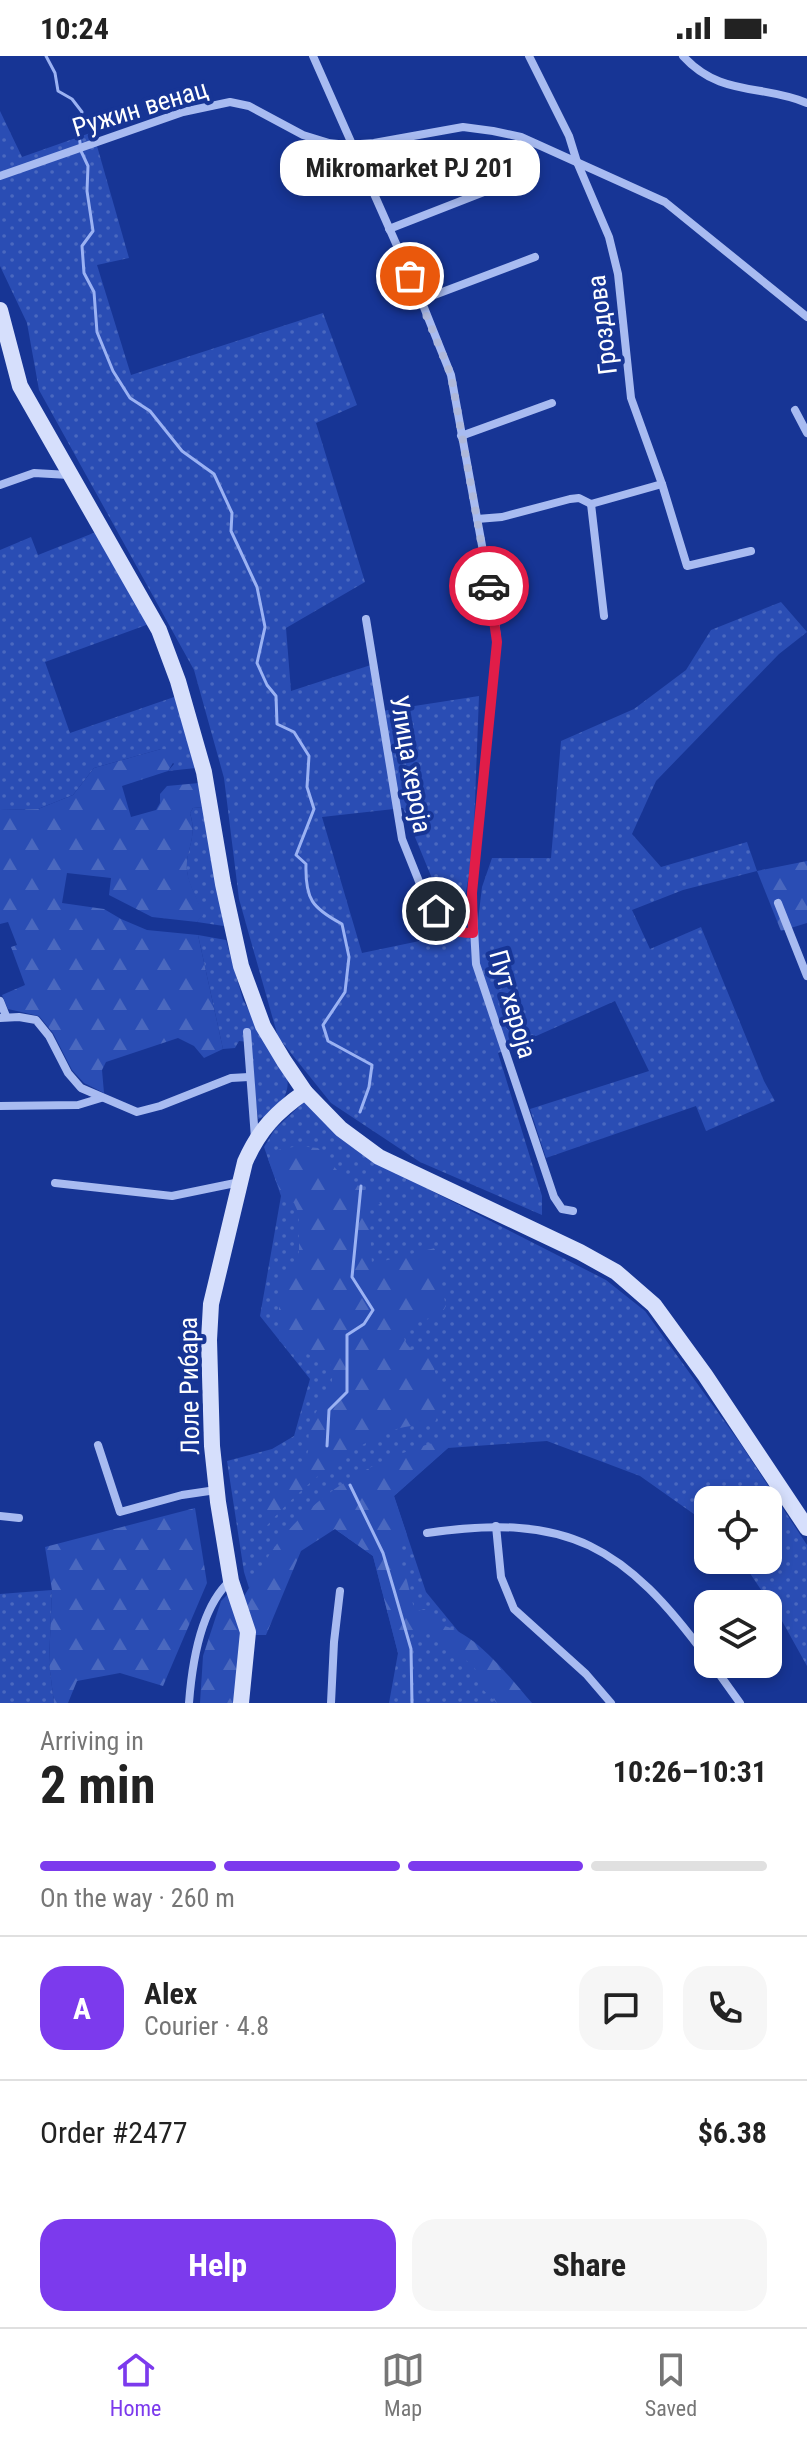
<!DOCTYPE html>
<meta charset="utf-8">
<style>
:root{--surface:#fff;--page:#f6f6f6;--text:#222;--muted:#767676;--line:#e0e0e0;--accent:#7c3aed}
body{margin:0;font-family:"Roboto Condensed",sans-serif;background:var(--page);color:var(--text);height:100vh;display:flex;flex-direction:column;font-size:30px;white-space:nowrap}
*{box-sizing:border-box;margin:0}
p{font-size:26px;color:var(--muted)}
.icon{flex:none;width:44px;height:44px;fill:none;stroke:currentColor;stroke-width:2;stroke-linecap:round;stroke-linejoin:round}
.map{position:relative;height:1647px;overflow:hidden}
.panel{display:flex;flex-direction:column;background:var(--surface);flex:1}
.panel>*{flex:none}
.fabs{position:absolute;left:694px;top:1430px;display:grid;gap:16px}
.fabs a{display:grid;place-items:center;width:88px;height:88px;border-radius:16px;background:var(--surface);box-shadow:0 4px 12px #0003;font-size:40px}
.pin{position:absolute;display:grid;place-items:center;width:68px;height:68px;color:#fff;margin:-34px;border:4px solid #fff;border-radius:50%;box-shadow:0 2px 8px #0007}
.courier{position:absolute;display:grid;place-items:center;width:80px;height:80px;margin:-40px;border:6px solid #e11d48;border-radius:50%;background:#fff;color:#222;box-shadow:0 2px 10px #0007}
.bubble{position:absolute;height:56px;border-radius:24px;background:var(--surface);box-shadow:0 4px 12px #0003;font-size:26px;font-weight:700;line-height:56px;text-align:center}
.head em{font-style:normal;font-weight:700}
.head div{display:flex;flex-direction:column-reverse}
.head{display:flex;align-items:center;justify-content:space-between;height:136px;padding:0 40px}
h1{font-size:52px;font-weight:700;line-height:60px}
.bar{display:grid;grid-template-columns:repeat(4,1fr);gap:12px 8px;align-content:center;height:96px;padding:0 40px}
.bar i{height:10px;border-radius:6px;background:var(--line)}
.bar .active{background:var(--accent)}
.bar p{grid-column:span 4}
.line{display:flex;align-items:center;gap:20px;padding:0 40px;border-top:2px solid var(--line)}
.line div{flex:1}
.round{display:grid;place-items:center;flex:none;width:84px;height:84px;border-radius:24px;background:var(--page)}
.primary-button{display:flex;gap:16px;margin-top:auto;padding:16px 40px}
.primary-button a{flex:1;height:92px;border-radius:24px;background:var(--accent);color:#fff;font-size:32px;font-weight:700;line-height:92px;text-align:center}
.primary-button a+a{background:var(--page);color:var(--text)}
.status{display:flex;justify-content:space-between;align-items:center;height:56px;padding:0 40px;background:var(--surface);direction:ltr}
.status svg{height:22px;fill:currentColor}
.menu{display:flex;justify-content:space-around;align-items:center;height:112px;border-top:2px solid var(--line);background:var(--surface);font-size:22px;color:var(--muted)}
.menu a{display:grid;justify-items:center;gap:4px}
.menu .active{color:var(--accent)}
.map>svg:first-child{display:block}
</style>
<div class="status"><b>10:24</b><svg viewBox="0 0 49 12"><path d="M0 12V9h3v3zM5 12V6h3v6zM10 12V3h3v9zM15 12V0h3v12zM26 1h20v11H26zM47 4h2v5h-2z"/></svg></div>
<div class="map">
<svg width="807" height="1647" viewBox="0 0 807 1647">
<defs>
<pattern id="grass-dots" width="8" height="8" patternUnits="userSpaceOnUse" patternTransform="scale(2)"><rect width="8" height="8" fill="#2a4db4"/><path d="M2 2h.1M6 6h.1" fill="none" stroke="#4a68bf" stroke-width="1.8" stroke-linecap="round"/></pattern>
<pattern id="forest-firs" width="22" height="20" patternUnits="userSpaceOnUse" patternTransform="scale(2)"><rect width="22" height="20" fill="#2a4db4"/><path d="M5 1l3.5 6h-7zM16 11l3.5 6h-7z" fill="#4a68bf"/></pattern>
</defs>
<rect width="100%" height="100%" fill="#173595"/>
<g fill="url(#grass-dots)">
<polygon points="0,55 22,101 93,76 129,202 97,209 131,319 323,257 357,349 316,367 365,526 286,572 291,635 377,607 382,655 479,640 473,797 463,852 445,854 403,752 322,761 362,897 477,873 482,831 492,802 551,802 561,685 634,653 686,614 711,574 781,546 807,576 779,598 656,725 632,778 661,811 747,786 757,815 683,834 632,854 650,893 701,871 764,1025 775,1045 706,1075 696,1050 546,1102 530,1053 649,1015 615,945 498,997 542,1140 542,1159 420,1106 331,1047 278,981 239,843 224,722 194,614 39,334 27,267 0,210"/>
<polygon points="96,476 149,568 45,606 70,677 177,640 196,712 168,715 174,708 161,693 94,712 73,739 38,753 0,754 0,494 31,481 38,499"/>
<path d="M 203,751 L 224,870 L 197,866 L 202,859 C 199,844 188,830 187,815 C 185,793 198,783 190,757 L 193,752 Z"/>
<path d="M 198,879 L 226,884 L 243,944 L 287,1021 C 291,1040 276,1057 258,1063 L 249,986 L 239,985 L 235,992 L 223,993 Z"/>
<polygon points="304,1046 337,1077 385,1111 606,1224 645,1255 740,1387 807,1489 807,1610 782,1565 741,1504 768,1504 768,1444 708,1444 708,1468 640,1420 547,1385 448,1392 394,1440 426,1536 517,1647 389,1647 398,1597 373,1500 335,1473 291,1491 249,1532 244,1516 227,1405 272,1393 294,1380 310,1323 260,1260 281,1140 264,1091 275,1073"/>
<polygon points="52,1534 49,1607 54,1647 0,1647 0,1538"/>
</g>
<g fill="url(#forest-firs)">
<path d="M 161,693 L 174,694 L 176,702 L 168,715 L 122,730 L 131,761 L 156,754 L 160,747 L 160,738 L 167,730 L 199,727 L 203,751 L 193,752 L 190,757 C 198,784 185,793 187,815 C 189,830 199,844 203,859 L 197,866 L 152,861 L 109,839 L 111,822 L 67,817 L 62,847 L 104,853 L 121,863 L 147,874 L 198,879 L 223,993 L 204,1002 L 194,990 L 178,982 L 106,1006 L 102,1014 L 104,1037 L 84,1027 L 72,1014 L 53,977 L 39,960 L 8,953 L 2,939 L 25,929 L 11,891 L 17,889 L 8,866 L 0,868 L 0,754 L 38,753 L 73,739 L 94,712 Z"/>
<polygon points="807,805 807,867 781,875 757,815"/>
<path d="M 298,1090 L 318,1092 L 343,1121 L 377,1140 L 380,1148 L 372,1151 L 369,1157 L 372,1208 L 435,1192 L 441,1196 L 437,1210 L 446,1250 L 441,1259 L 407,1270 L 402,1276 C 407,1292 411,1296 428,1296 C 437,1316 445,1348 434,1368 C 422,1369 409,1369 397,1373 C 350,1388 296,1436 264,1473 C 262,1430 282,1435 303,1406 C 313,1391 306,1384 310,1370 C 317,1345 339,1338 330,1308 L 279,1285 L 279,1227 L 299,1206 L 299,1158 L 294,1147 L 282,1140 L 268,1103 L 278,1094 Z"/>
<path d="M 447,1383 L 448,1392 L 394,1440 L 407,1479 L 399,1489 L 399,1510 L 405,1517 L 415,1556 L 424,1553 L 433,1558 L 433,1568 C 472,1570 508,1620 532,1647 L 497,1647 L 480,1631 L 484,1624 L 471,1608 L 424,1574 L 413,1575 L 405,1593 L 398,1597 L 373,1500 L 335,1473 L 301,1495 L 266,1579 L 255,1579 L 244,1540 C 257,1520 269,1496 285,1478 C 329,1428 384,1399 447,1383 Z"/>
<polygon points="195,1452 207,1527 163,1630 120,1617 77,1625 68,1647 54,1647 49,1607 52,1534 45,1491"/>
<polygon points="228,1538 242,1576 234,1647 200,1647 203,1600 221,1545"/>
</g>
<g fill="none" stroke-linecap="round" stroke-linejoin="round">
<g stroke="#9bb2f3" stroke-width="3">
<path d="M 46,0 L 55,17 L 58,35 L 72,43 L 82,56 L 78,70 L 81,95 L 88,110 L 87,135 L 93,175 L 82,190 L 84,217 L 94,236 L 97,276 L 113,315 L 130,342 L 150,355 L 182,395 L 214,418 L 232,457 L 231,475 L 257,531 L 265,571 L 257,607 L 267,629 L 276,640 L 277,668 L 294,676 L 309,700 L 307,731 L 314,753 L 296,799 L 306,808 C 305,843 312,852 342,868 L 349,901 L 345,936 L 323,969 L 328,985 L 372,1009 L 369,1031 L 360,1056"/>
<polyline points="327,1390 329,1354 347,1336 347,1279 364,1268 373,1254 352,1221 361,1130"/>
<polyline points="350,1429 383,1497 394,1534 411,1593 412,1647"/>
</g>
<g stroke="#a8bbf1" stroke-width="8">
<polyline points="313,0 421,244 451,319 495,561 497,586 472,837 476,908 554,1141 562,1153 573,1155"/>
<path d="M 683,0 C 720,41 762,28 807,47"/>
<polyline points="0,120 183,56 230,46 249,50 303,79 329,87 347,89 374,87 463,71 493,75 521,81 665,146 807,261"/>
<polyline points="389,173 489,134"/>
<polyline points="421,244 535,201"/>
<polyline points="795,354 807,377"/>
<polyline points="461,380 552,347"/>
<polyline points="662,428 687,510 751,495"/>
<polyline points="0,429 34,417 69,419"/>
<polyline points="591,448 604,560"/>
<polyline points="477,463 502,461 570,443 579,442 591,448 662,428 631,342 618,218 609,181 577,106 569,80 529,0"/>
<polyline points="366,563 402,783 424,838 447,872 461,877 473,877"/>
<polyline points="778,847 807,920"/>
<polyline points="0,945 6,960"/>
<polyline points="0,962 19,961 36,964 49,980 68,1017 81,1032 137,1056 160,1050 231,1022 249,1021"/>
<polyline points="247,976 255,1082"/>
<polyline points="0,1050 78,1049 101,1042"/>
<polyline points="55,1127 172,1140 240,1126"/>
<polyline points="98,1389 120,1456 182,1439 216,1434"/>
<polyline points="0,1460 19,1462"/>
<polyline points="496,1470 501,1521 514,1553 586,1618 611,1647"/>
<path d="M 427,1477 C 569,1456 625,1490 708,1603"/>
<polyline points="712,1608 740,1647"/>
<path d="M 189,1647 C 192,1608 200,1552 230,1525"/>
<polyline points="331,1647 334,1586 340,1535"/>
</g>
<g stroke="#d6dffc" stroke-width="16">
<polyline points="0,254 20,330 159,574 178,625 204,716 223,828 241,910 263,970 284,1005 305,1036 341,1073 379,1101 580,1196 616,1216 654,1249 705,1319 807,1472"/>
<path d="M 241,1647 L 248,1576 L 231,1525 L 218,1446 L 212,1390 L 209,1284 L 211,1248 L 245,1106 C 259,1074 276,1056 305,1036"/>
</g>
</g>
<g fill="none" stroke-linecap="round" stroke-linejoin="round">
<polyline stroke="#aeb8da" stroke-width="8" stroke-dasharray="0 14.4" points="410,220 451,319 489,530"/>
<path stroke="#e11d48" stroke-width="10" d="M 436,855 C 447,871 452,877 473,877 L 472,837 L 497,586 L 489,530"/>
</g>
<g text-anchor="middle" dominant-baseline="central" stroke-width="8" stroke-linejoin="round" paint-order="stroke">
<g font-size="26" fill="#fff" stroke="#173595">
<text transform="translate(140 52) rotate(-17)">Ружин венац</text>
<text transform="translate(602 269) rotate(-97)">Гроздова</text>
<text transform="translate(411 708) rotate(80)">Улица хероја</text>
<text transform="translate(513 948) rotate(74)">Пут хероја</text>
<text transform="translate(189 1330) rotate(-91)">Лоле Рибара</text>
</g>
</g>
</svg>
<div class="fabs">
<a><svg class="icon" aria-label="locate" viewBox="0 0 24 24"><circle cx="12" cy="12" r="6"/><path d="M12 2v4M12 18v4M2 12h4M18 12h4"/></svg></a>
<a><svg class="icon" aria-label="layers" viewBox="0 0 24 24"><path d="M12 4l9 5-9 5-9-5zM3 14l9 5 9-5"/></svg></a>
</div>
<div class="pin" style="left:410px;top:220px;background:#ea580c"><svg class="icon" aria-label="bag" viewBox="0 0 24 24"><path d="M5 8h14l-1 12H6zM9 8a3 3 0 0 1 6 0"/></svg></div>
<div class="pin" style="left:436px;top:855px;background:#1f2937"><svg class="icon" aria-label="home" viewBox="0 0 24 24"><path d="M3 11l9-7 9 7M6 9v11h12V9"/></svg></div>
<div class="courier" style="left:489px;top:530px"><svg class="icon" aria-label="car" viewBox="0 0 24 24"><path d="M5 17H2v-5l4-1 3-4h7l3 4 3 1v5h-3M9 17h6M6 11h13"/><circle cx="7" cy="17" r="2"/><circle cx="17" cy="17" r="2"/></svg></div>
<div class="bubble" style="left:280px;top:84px;width:260px">Mikromarket PJ 201</div>
</div>
<section class="panel">
<div class="head"><div><h1>2 min</h1><p>Arriving in</p></div><em>10:26–10:31</em></div>
<div class="bar"><i class="active"></i><i class="active"></i><i class="active"></i><i></i><p>On the way · 260 m</p></div>
<div class="line" style="height:144px"><b class="round" style="background:var(--accent);color:#fff">A</b><div><b>Alex</b><p>Courier · 4.8</p></div><a class="round"><svg class="icon" aria-label="chat" viewBox="0 0 24 24"><path d="M4 5h16v11H9l-5 4z"/></svg></a><a class="round"><svg class="icon" aria-label="phone" viewBox="0 0 24 24"><path d="M5 4h4l2 5-3 2q2 4 5 5l2-3 5 2v4C11 20 4 13 5 4z"/></svg></a></div>
<div class="line" style="height:104px"><div>Order #2477</div><b>$6.38</b></div>
<div class="primary-button"><a>Help</a><a>Share</a></div>
</section>
<nav class="menu">
<a class="active"><svg class="icon" aria-label="home" viewBox="0 0 24 24"><path d="M3 11l9-7 9 7M6 9v11h12V9"/></svg>Home</a>
<a><svg class="icon" aria-label="map" viewBox="0 0 24 24"><path d="M3 6l6-2 6 2 6-2v14l-6 2-6-2-6 2zM9 4v14M15 6v14"/></svg>Map</a>
<a><svg class="icon" aria-label="saved" viewBox="0 0 24 24"><path d="M7 4h10v16l-5-4-5 4z"/></svg>Saved</a>
</nav>
